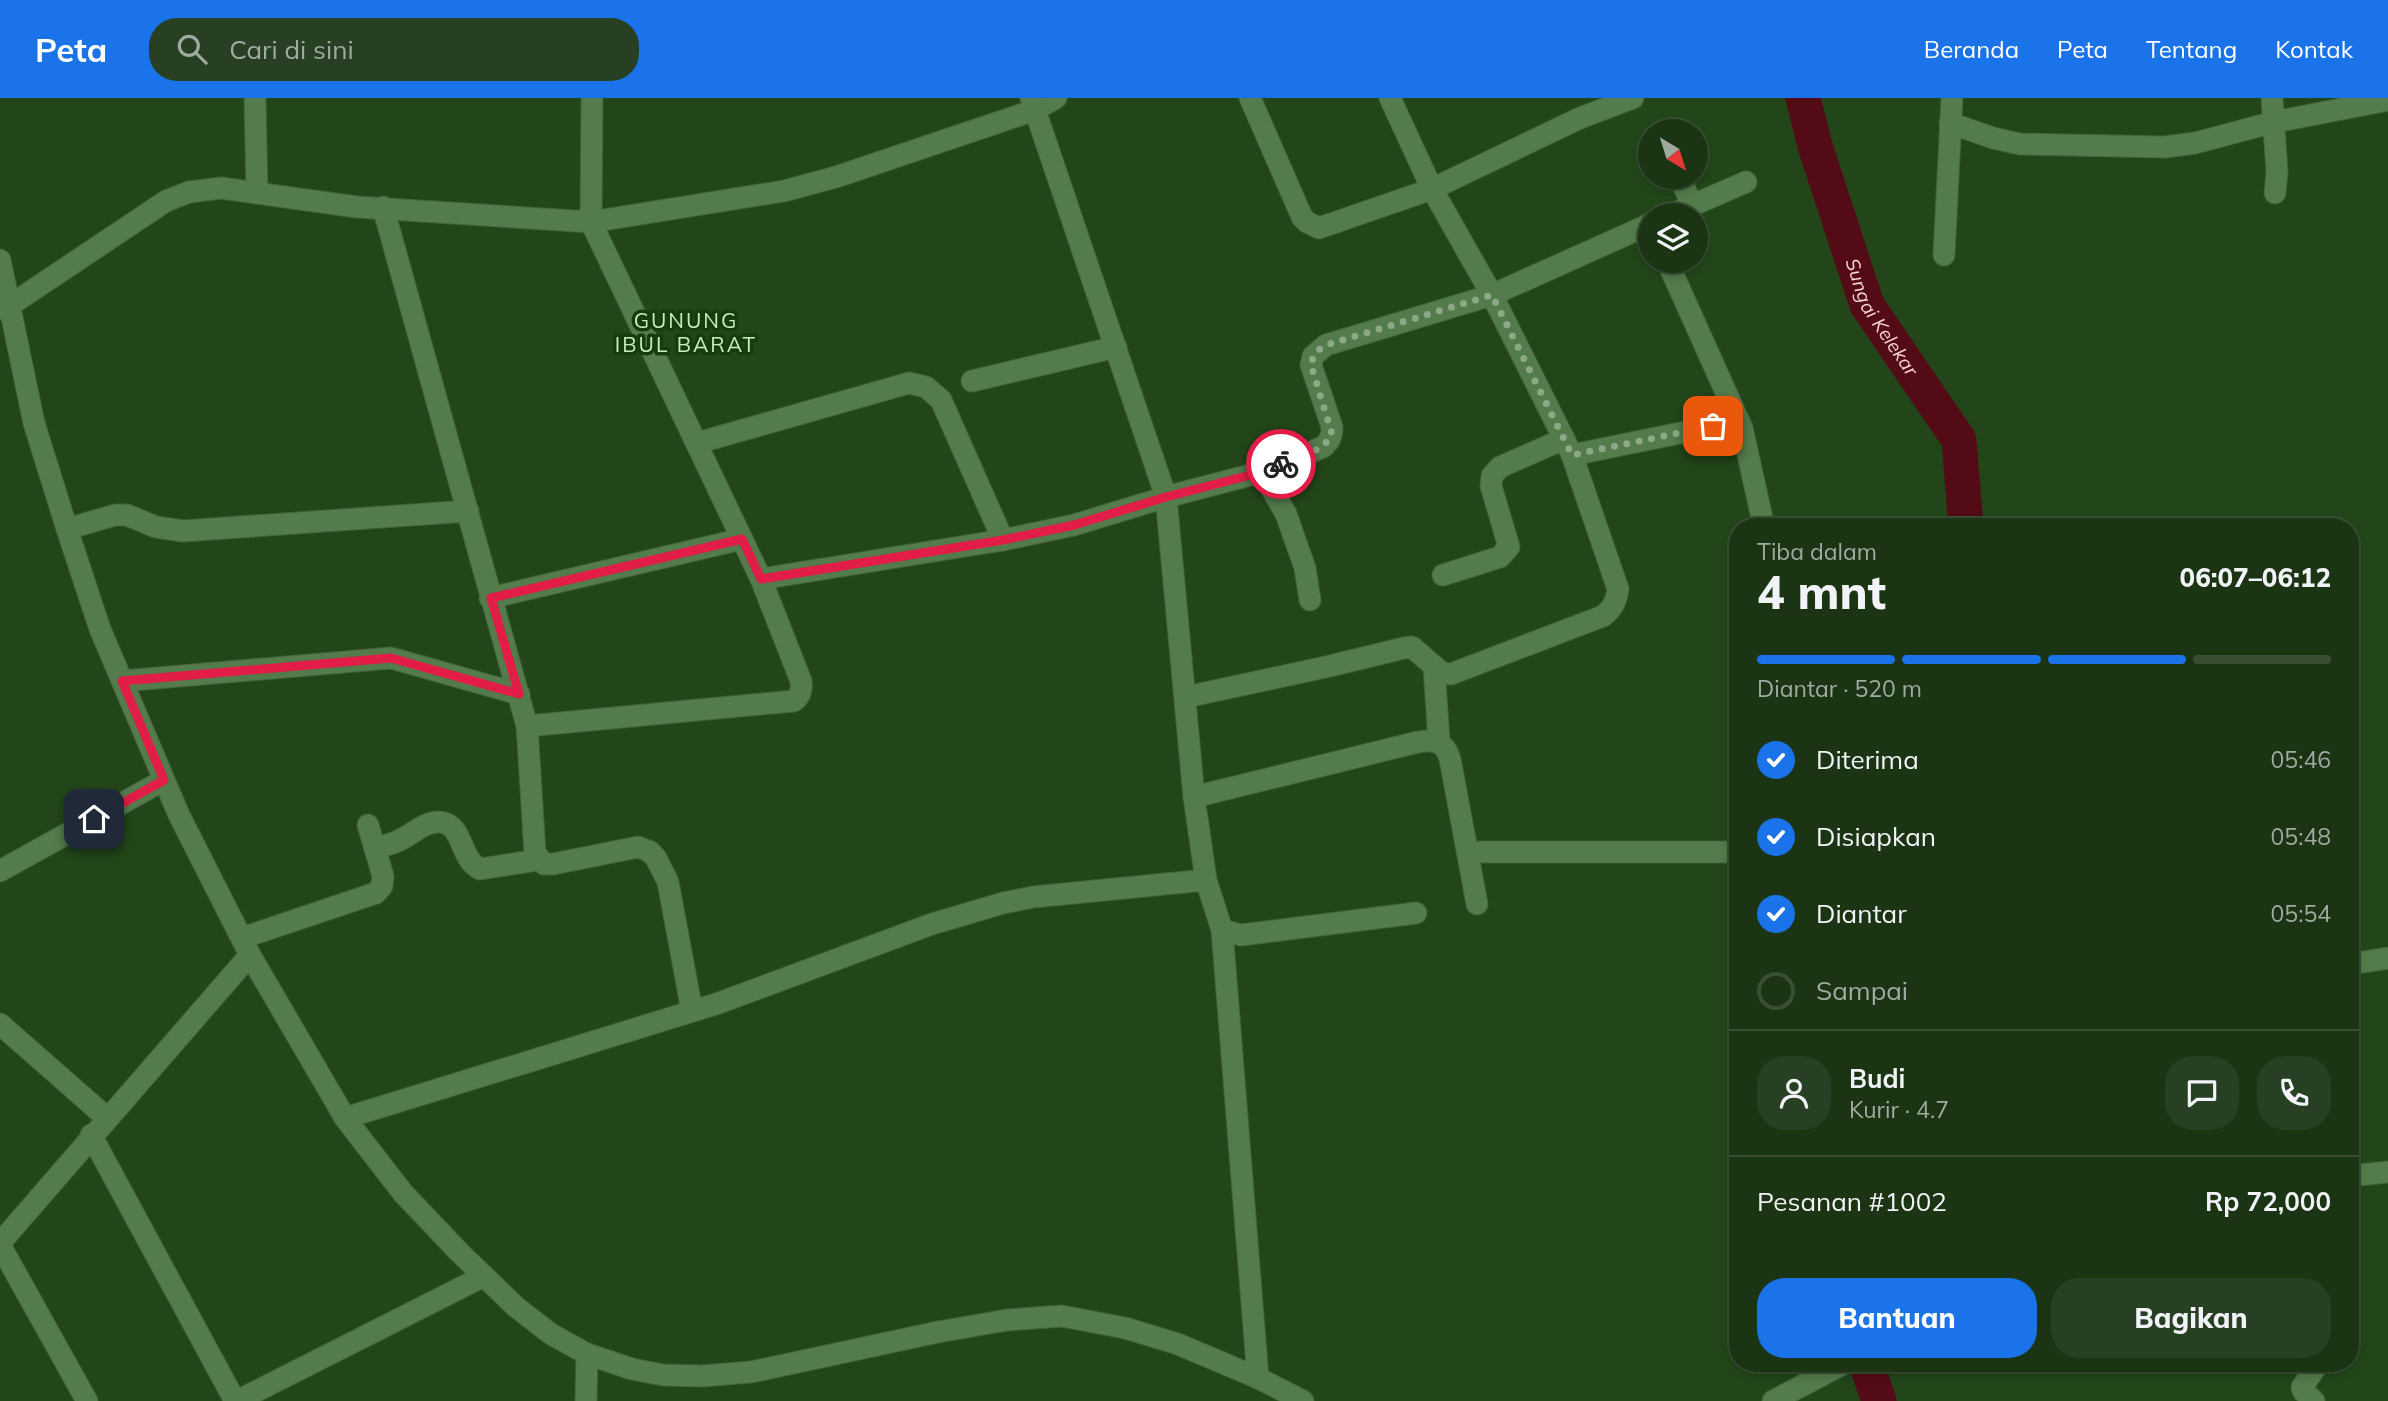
<!DOCTYPE html>
<html lang="id">
<meta charset="utf-8">
<style>
:root{--surface:#1a3414;--page:#273f22;--text:#f1f3f6;--muted:#9faaa0;--line:#384f34;--accent:#1a73e8}
body{margin:0;font-family:Mulish,sans-serif;background:var(--page);color:var(--text);height:100vh;display:flex;flex-direction:column;font-size:26px;white-space:nowrap}
*{box-sizing:border-box;margin:0}
p{font-size:23px;color:var(--muted)}
.icon{flex:none;width:38px;height:38px;fill:none;stroke:currentColor;stroke-width:2;stroke-linecap:round;stroke-linejoin:round}
.map{position:relative;flex:1;overflow:hidden}
.sheet{position:absolute;left:1729px;top:420px;width:630px;height:854px;display:flex;flex-direction:column;background:var(--surface);border-radius:28px;box-shadow:0 4px 10px #0003,0 0 0 2px var(--line)}
.sheet>*{flex:none}
.needle{width:46px;rotate:142deg}
.fabs{position:absolute;left:1638px;top:21px;display:grid;gap:14px}
.fabs a{display:grid;place-items:center;width:70px;height:70px;border-radius:50%;background:var(--surface);box-shadow:0 4px 10px #0003,0 0 0 2px var(--line);font-size:35px}
.pin{position:absolute;display:grid;place-items:center;width:60px;height:60px;color:#fff;margin:-30px;border-radius:14px;box-shadow:0 4px 10px #0006}
.courier{position:absolute;display:grid;place-items:center;width:70px;height:70px;margin:-35px;border:5px solid #e11d48;border-radius:50%;background:#fff;color:#222;box-shadow:0 2px 9px #0007}
.headline em{font-style:normal;font-weight:800}
.headline div{display:flex;flex-direction:column-reverse}
.headline{display:flex;align-items:center;justify-content:space-between;height:119px;padding:0 28px}
h1{font-size:46px;font-weight:800;line-height:52px}
.bar{display:grid;grid-template-columns:repeat(4,1fr);gap:10px 7px;align-content:center;height:84px;padding:0 28px}
.bar i{height:9px;border-radius:5px;background:var(--line)}
.bar .active{background:var(--accent)}
.bar p{grid-column:span 4}
.line{display:flex;align-items:center;gap:18px;padding:0 28px;border-top:2px solid var(--line)}
.line div{flex:1}
.round{display:grid;place-items:center;flex:none;width:74px;height:74px;border-radius:28px;background:var(--page)}
ol{padding:0 28px;list-style:none}
li{display:flex;align-items:center;gap:21px;height:77px}
li p{margin-inline-start:auto}
li .icon{padding:7px;border-radius:50%;background:var(--accent);color:#fff;stroke-width:4}
li:last-child{color:var(--muted)}
li i{width:38px;height:38px;border:4px solid var(--line);border-radius:50%}
.cta{display:flex;gap:14px;margin-top:auto;padding:14px 28px}
.cta a{flex:1;height:80px;border-radius:28px;background:var(--accent);color:#fff;font-size:28px;font-weight:800;line-height:80px;text-align:center}
.cta a+a{background:var(--page);color:var(--text)}
header{display:flex;align-items:center;gap:42px;box-sizing:border-box;height:98px;padding:0 35px;background:var(--accent);color:#fff}
header strong{font-size:33px}
nav{display:flex;gap:38px;margin-inline-start:auto;font-size:24px}
.search{width:490px;height:63px;background:var(--page);display:flex;align-items:center;gap:18px;box-sizing:border-box;padding:0 24px;border-radius:28px;color:var(--muted);font-size:26px}
.map>svg:first-child{display:block}
</style>
<header>
<strong>Peta</strong>
<div class="search"><svg class="icon" aria-label="search" viewBox="0 0 24 24"><circle cx="10" cy="10" r="6"/><path d="M15 15l6 6"/></svg>Cari di sini</div>
<nav><a>Beranda</a><a>Peta</a><a>Tentang</a><a>Kontak</a></nav>
</header>
<div class="map">
<svg width="2388" height="1303" viewBox="0 0 2388 1303">
<rect width="100%" height="100%" fill="#22461a"/>
<g fill="none" stroke-linecap="round" stroke-linejoin="round">
<g stroke="#530c15" stroke-width="35">
<path id="s1" d="M 1803,0 L 1815,48 L 1867,207 L 1959,342 L 1966,429"/>
<polyline points="1866,1265 1879,1303"/>
</g>
<defs>
<g id="minor">
<polyline points="255,0 257,95"/>
<polyline points="1250,0 1302,119 1307,124 1319,130 1432,91 1580,20 1633,0"/>
<polyline points="2272,0 2277,74 2275,95"/>
<polyline points="1950,25 1993,40 2020,46 2165,49 2195,45 2274,24 2388,2"/>
<polyline points="1679,79 1693,108"/>
<polyline points="383,109 527,628 535,755 544,766 553,766 638,749 649,753 656,760 668,784 692,913"/>
<polyline points="1670,117 1746,84"/>
<polyline points="1944,157 1952,0"/>
<polyline points="0,162 34,325 67,431 100,531 179,717 250,857 345,1020 403,1095 459,1154 516,1209 551,1236 587,1256 632,1271 663,1277 702,1278 751,1274 938,1234 1007,1222 1062,1218 1125,1230 1178,1246 1258,1280 1303,1303"/>
<polyline points="1667,163 1742,330 1764,429"/>
<polyline points="0,211 9,208 166,103 189,94 221,90 357,109 591,124 784,93 836,79 1035,12 1056,0"/>
<polyline points="972,283 1116,249"/>
<polyline points="697,345 909,285 926,289 941,302 1003,442"/>
<polyline points="1572,357 1739,323"/>
<polyline points="1262,374 1286,416 1305,470 1310,502"/>
<polyline points="67,431 115,417 127,417 156,429 183,433 468,413"/>
<polyline points="1443,477 1500,459 1509,449 1491,388 1492,378 1500,369 1564,341"/>
<path d="M 761,481 L 1003,442 L 1074,427 L 1166,399 L 1262,374 L 1323,349 C 1330,343 1332,338 1332,329 L 1311,267 L 1313,258 L 1326,247 L 1492,197 L 1650,126"/>
<polyline points="490,500 742,441"/>
<polyline points="1434,569 1439,643"/>
<polyline points="122,583 391,560 519,596"/>
<path d="M 1186,599 L 1330,568 L 1404,550 L 1412,549 L 1442,575 L 1451,576 L 1603,518 C 1613,510 1616,504 1618,491 L 1572,357 L 1492,197 L 1432,91 L 1390,0"/>
<path d="M 527,628 L 794,603 C 801,598 802,591 801,583 L 761,481 L 591,124 L 592,0"/>
<path d="M 1194,699 L 1418,644 C 1435,641 1445,644 1450,661 L 1477,806"/>
<path d="M 375,751 C 383,748 392,746 400,742 C 413,736 425,723 440,724 C 464,726 459,761 480,771 L 538,762"/>
<polyline points="1469,754 1738,754"/>
<polyline points="0,773 164,682"/>
<polyline points="1206,782 1222,832 1258,1280"/>
<polyline points="1222,832 1241,837 1416,815"/>
<polyline points="242,840 376,795 382,788 383,778 368,727"/>
<polyline points="2350,866 2388,860"/>
<polyline points="0,926 107,1020"/>
<polyline points="345,1020 716,906 932,826 1003,805 1033,799 1206,782 1194,699 1166,399 1031,0"/>
<polyline points="91,1037 235,1303"/>
<polyline points="2350,1078 2388,1074"/>
<polyline points="0,1145 250,857"/>
<polyline points="0,1147 87,1303"/>
<polyline points="237,1303 484,1178"/>
<polyline points="586,1303 587,1256"/>
<polyline points="1773,1303 1845,1265"/>
<polyline points="2314,1303 2303,1293 2302,1289 2319,1265"/>
</g>
</defs>
<use href="#minor" stroke="#41613a" stroke-width="23"/>
<use href="#minor" stroke="#547b4c" stroke-width="21"/>
</g>
<g fill="none" stroke-linecap="round" stroke-linejoin="round">
<path stroke="#8da887" stroke-width="7" stroke-dasharray="0 12.6" d="M 1281,366 C 1298,359 1324,354 1332,336 L 1311,267 C 1313,257 1317,252 1326,247 L 1492,197 L 1572,357 L 1713,328"/>
<polyline stroke="#e11d48" stroke-width="9" points="94,721 164,682 122,583 391,560 519,596 491,500 742,441 761,481 1003,442 1074,427 1166,399 1262,374 1281,366"/>
</g>
<g text-anchor="middle" dominant-baseline="central" stroke-width="7" stroke-linejoin="round" paint-order="stroke">
<g font-size="19" font-style="italic" fill="#fad6d5" stroke="#173b0f">
<text stroke="none"><textPath href="#s1" startOffset="234">Sungai Kelekar</textPath></text>
</g>
<g font-size="21" letter-spacing="2" fill="#c4efbb" stroke="#173b0f">
<text x="686" y="222">GUNUNG<tspan x="686" dy="24">IBUL BARAT</tspan></text>
</g>
</g>
</svg>
<div class="fabs">
<a><svg class="needle" viewBox="-14 -14 28 28"><path d="M0-13l5 13h-10z" fill="#e53935"/><path d="M0 13l5-13h-10z" fill="#9faaa0"/></svg></a>
<a><svg class="icon" aria-label="layers" viewBox="0 0 24 24"><path d="M12 4l9 5-9 5-9-5zM3 14l9 5 9-5"/></svg></a>
</div>
<div class="pin" style="left:1713px;top:328px;background:#ea580c"><svg class="icon" aria-label="bag" viewBox="0 0 24 24"><path d="M5 8h14l-1 12H6zM9 8a3 3 0 0 1 6 0"/></svg></div>
<div class="pin" style="left:94px;top:721px;background:#1f2937"><svg class="icon" aria-label="home" viewBox="0 0 24 24"><path d="M3 11l9-7 9 7M6 9v11h12V9"/></svg></div>
<div class="courier" style="left:1281px;top:366px"><svg class="icon" aria-label="bike" viewBox="0 0 24 24"><circle cx="6" cy="16" r="4"/><circle cx="18" cy="16" r="4"/><path d="M6 16l4-8h5l3 8M10 8l3 8H6M13 5h3"/></svg></div>
<section class="sheet">
<div class="headline"><div><h1>4 mnt</h1><p>Tiba dalam</p></div><em>06:07–06:12</em></div>
<div class="bar"><i class="active"></i><i class="active"></i><i class="active"></i><i></i><p>Diantar · 520 m</p></div>
<ol>
<li><svg class="icon" aria-label="check" viewBox="0 0 24 24"><path d="M5 12l5 5 9-10"/></svg>Diterima<p>05:46</p></li>
<li><svg class="icon" aria-label="check" viewBox="0 0 24 24"><path d="M5 12l5 5 9-10"/></svg>Disiapkan<p>05:48</p></li>
<li><svg class="icon" aria-label="check" viewBox="0 0 24 24"><path d="M5 12l5 5 9-10"/></svg>Diantar<p>05:54</p></li>
<li><i></i>Sampai</li>
</ol>
<div class="line" style="height:126px"><a class="round"><svg class="icon" aria-label="person" viewBox="0 0 24 24"><circle cx="12" cy="8" r="4"/><path d="M4 21q1-7 8-7t8 7"/></svg></a><div><b>Budi</b><p>Kurir · 4.7</p></div><a class="round"><svg class="icon" aria-label="chat" viewBox="0 0 24 24"><path d="M4 5h16v11H9l-5 4z"/></svg></a><a class="round"><svg class="icon" aria-label="phone" viewBox="0 0 24 24"><path d="M5 4h4l2 5-3 2q2 4 5 5l2-3 5 2v4C11 20 4 13 5 4z"/></svg></a></div>
<div class="line" style="height:91px"><div>Pesanan #1002</div><b>Rp 72,000</b></div>
<div class="cta"><a>Bantuan</a><a>Bagikan</a></div>
</section>
</div>
